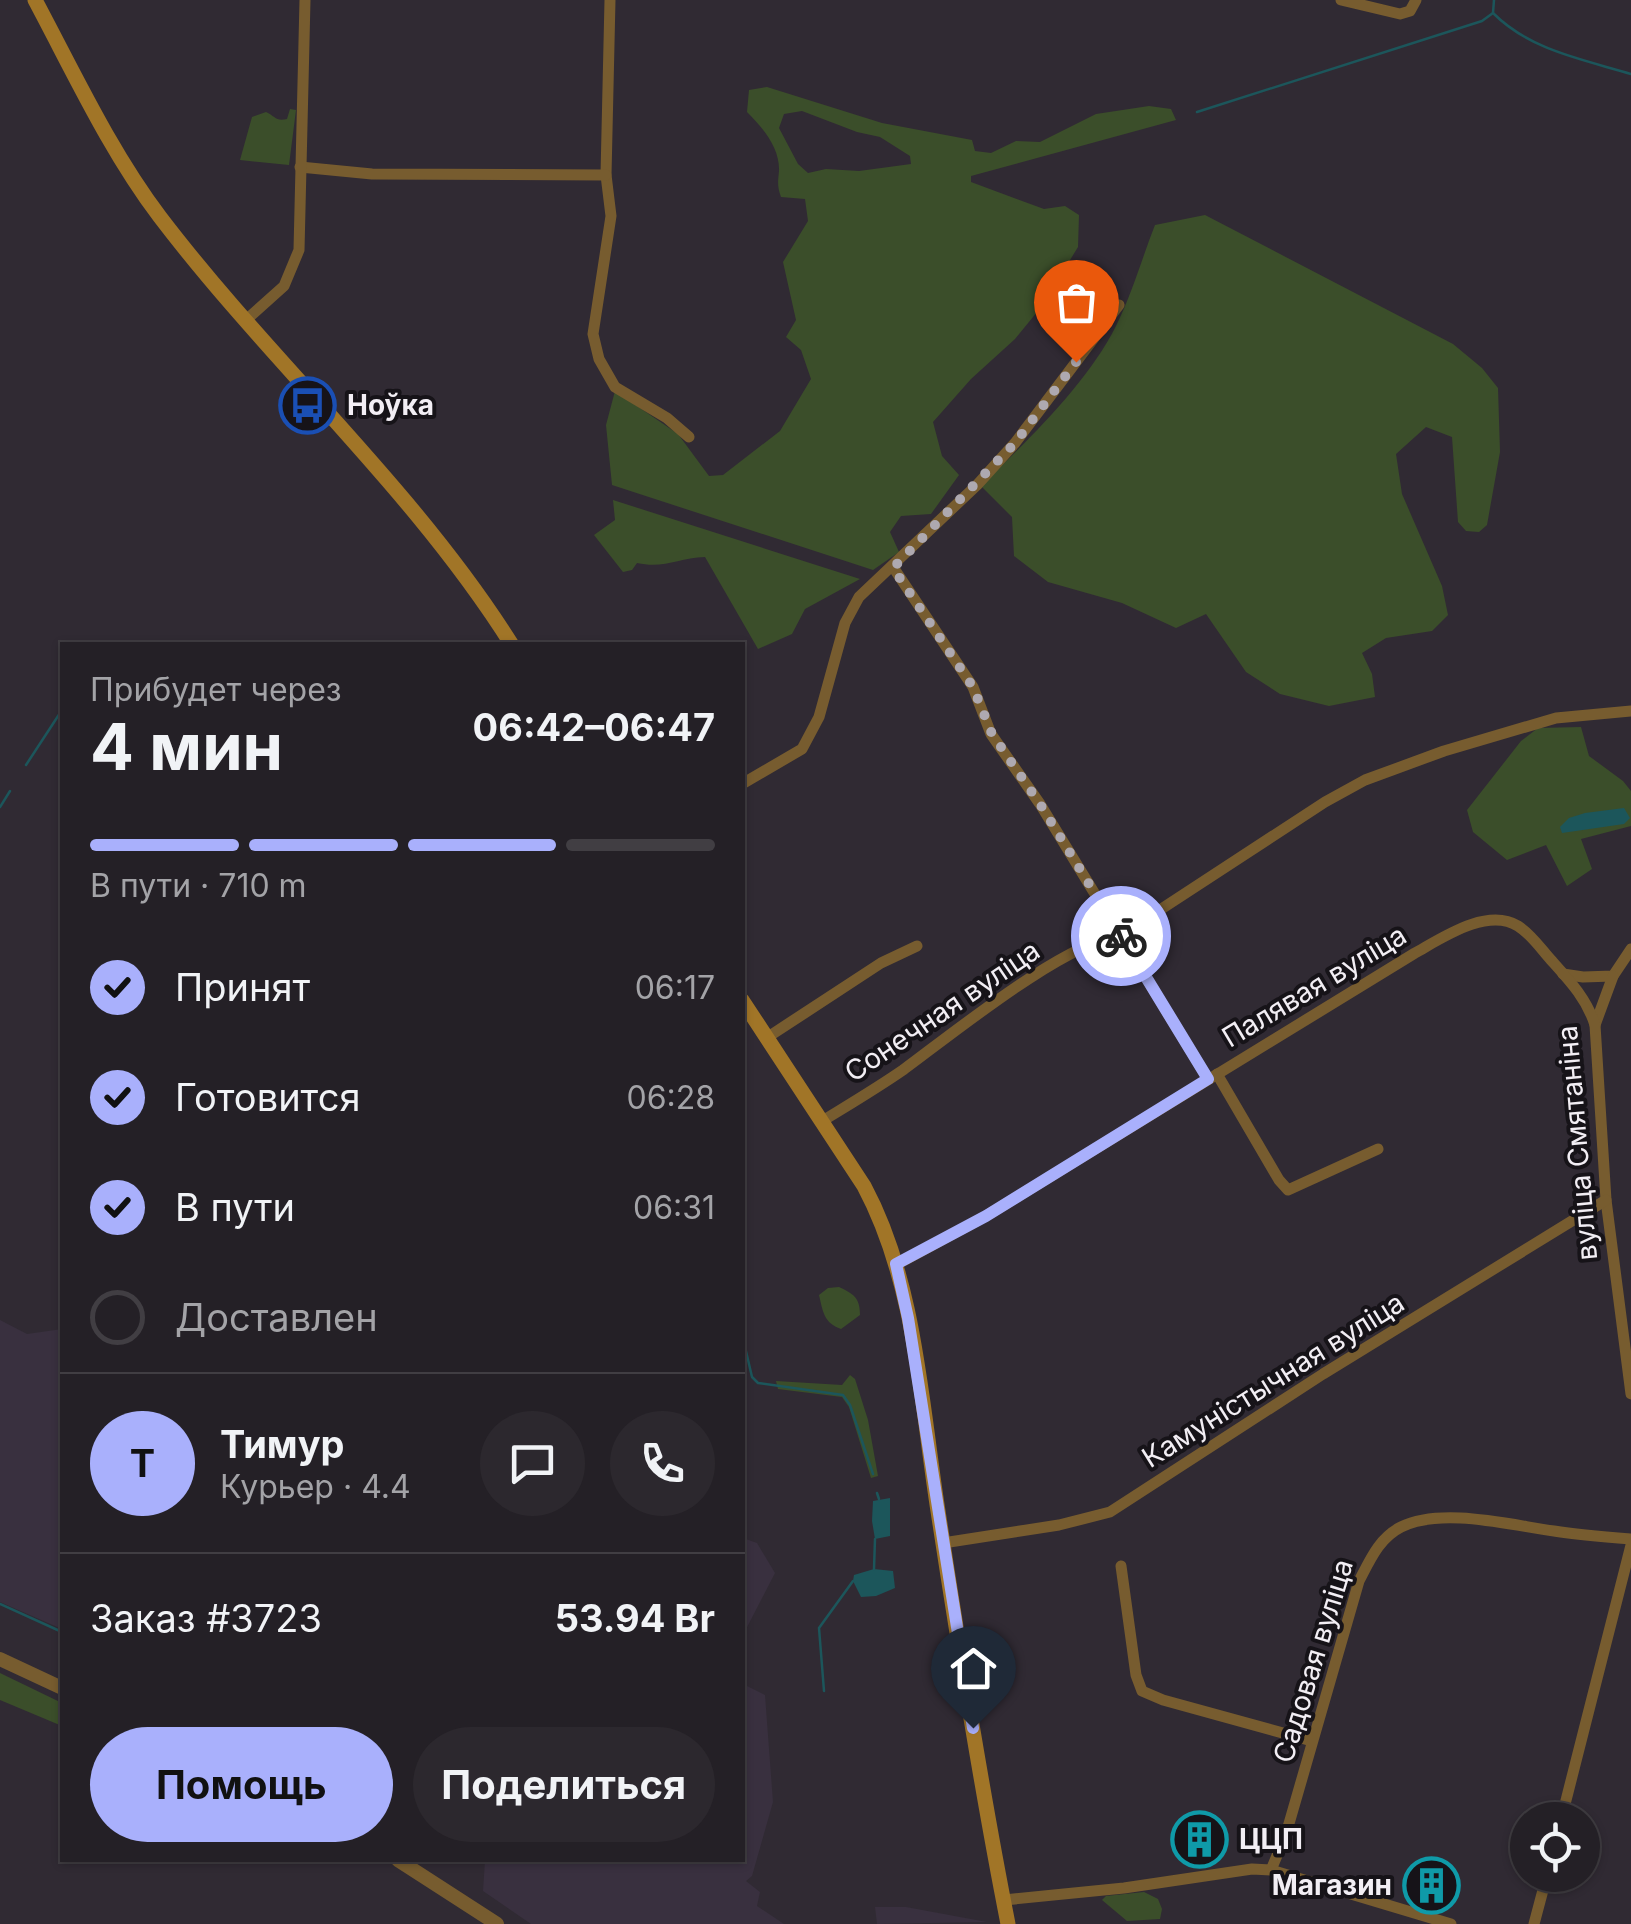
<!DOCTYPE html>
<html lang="ru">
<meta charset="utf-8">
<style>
:root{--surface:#242026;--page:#2c282e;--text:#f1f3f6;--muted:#a3a3a7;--line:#413e43;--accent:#a9b0fc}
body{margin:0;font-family:Inter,sans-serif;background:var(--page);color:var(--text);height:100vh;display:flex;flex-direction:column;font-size:38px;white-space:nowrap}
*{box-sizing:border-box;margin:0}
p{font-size:32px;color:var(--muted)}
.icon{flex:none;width:55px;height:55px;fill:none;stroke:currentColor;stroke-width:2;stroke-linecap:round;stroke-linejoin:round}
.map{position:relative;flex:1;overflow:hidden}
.sheet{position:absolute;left:60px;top:642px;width:685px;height:1220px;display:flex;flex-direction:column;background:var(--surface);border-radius:0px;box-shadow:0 2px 8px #0004,0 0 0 2px var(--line)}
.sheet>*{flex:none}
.buttons{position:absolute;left:1510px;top:1802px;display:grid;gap:20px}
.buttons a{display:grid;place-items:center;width:90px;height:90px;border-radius:50%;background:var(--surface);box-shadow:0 2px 8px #0004,0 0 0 2px var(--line);font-size:50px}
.pin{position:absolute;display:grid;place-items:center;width:85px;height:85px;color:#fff;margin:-102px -42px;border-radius:50% 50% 50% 0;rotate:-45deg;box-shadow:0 0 10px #0007}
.pin .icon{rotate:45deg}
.courier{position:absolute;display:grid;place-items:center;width:100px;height:100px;margin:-50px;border:8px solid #a9b0fc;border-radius:50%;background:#fff;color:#222;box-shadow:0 2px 12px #0007}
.overview em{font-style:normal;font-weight:700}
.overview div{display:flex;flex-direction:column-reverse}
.overview{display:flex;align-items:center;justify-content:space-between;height:170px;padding:0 30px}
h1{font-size:65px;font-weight:700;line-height:75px}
.bar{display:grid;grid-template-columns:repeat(4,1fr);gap:15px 10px;align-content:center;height:120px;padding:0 30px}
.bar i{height:12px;border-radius:8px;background:var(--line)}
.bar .selected{background:var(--accent)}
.bar p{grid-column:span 4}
.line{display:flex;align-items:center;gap:25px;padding:0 30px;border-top:2px solid var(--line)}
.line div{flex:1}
.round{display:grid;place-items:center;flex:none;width:105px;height:105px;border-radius:52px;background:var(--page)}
ol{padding:0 30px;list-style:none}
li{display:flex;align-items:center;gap:30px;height:110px}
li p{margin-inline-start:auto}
li .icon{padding:10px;border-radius:50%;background:var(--accent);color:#111;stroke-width:4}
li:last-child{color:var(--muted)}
li i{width:55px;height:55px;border:5px solid var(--line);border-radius:50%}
.button{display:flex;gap:20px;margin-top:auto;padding:20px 30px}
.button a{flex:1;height:115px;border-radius:60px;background:var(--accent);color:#111;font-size:40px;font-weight:700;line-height:115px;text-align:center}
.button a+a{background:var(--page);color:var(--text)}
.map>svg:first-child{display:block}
</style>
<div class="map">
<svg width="1631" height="1924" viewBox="0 0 1631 1924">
<rect width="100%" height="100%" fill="#302a33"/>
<g fill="#39303f">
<polygon points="0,1320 27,1334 62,1329 62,1629 0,1602"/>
<polygon points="743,1538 757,1543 775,1573 743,1635"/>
<polygon points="745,1685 765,1695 773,1802 752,1876 746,1881 760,1892 757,1906 784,1924 531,1924 483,1891 485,1860 742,1860 742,1687"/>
<polygon points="875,1907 906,1907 987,1922 877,1924"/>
</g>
<g fill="#3b4e2a" fill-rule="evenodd">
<path d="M 767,87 L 882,123 L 972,140 L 975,151 L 991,153 L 1016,141 L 1040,142 L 1096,114 L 1149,106 L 1171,109 L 1176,120 L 971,176 L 971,182 L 1044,209 L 1065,206 L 1079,215 L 1078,247 L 1042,306 L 1015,339 L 971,379 L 933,422 L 942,456 L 959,475 L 931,514 L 901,516 L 890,532 L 899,552 L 873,570 L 612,485 L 606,425 L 615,391 L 678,434 L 709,476 L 723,475 L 780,431 L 811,379 L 801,350 L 786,337 L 796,320 L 783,262 L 808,221 L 805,199 L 781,197 C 777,186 778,182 779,171 C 780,148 763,128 747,112 L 749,90 ZM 802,111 L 857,132 L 880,137 L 910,156 L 911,164 L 859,171 L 826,169 L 808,173 L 798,164 L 779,128 L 784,114 Z"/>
<path d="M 290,109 L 296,110 L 289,165 L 240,160 L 252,117 L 266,112 C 275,116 276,122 287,119 Z"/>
<path d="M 1205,215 L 1453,344 L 1482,368 L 1498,388 L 1500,452 L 1487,525 L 1479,532 L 1466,531 L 1458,522 L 1452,437 L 1426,427 L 1396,454 L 1402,494 L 1442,586 L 1448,615 L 1432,631 L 1386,638 L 1362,653 L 1372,674 L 1375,697 L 1329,706 L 1280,694 L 1246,672 L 1206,614 L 1176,628 L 1122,603 L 1048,582 L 1014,556 L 1012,517 L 981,486 C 1027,441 1087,384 1116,326 C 1132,294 1142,258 1155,225 Z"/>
<path d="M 613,500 L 860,579 L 805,609 L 792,634 L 758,649 L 705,557 C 678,558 664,569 637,563 L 632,570 L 623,572 L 594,535 L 615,520 Z"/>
<polygon points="1581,727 1589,756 1623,781 1631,791 1631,826 1581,839 1592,869 1567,886 1546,845 1507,860 1473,832 1467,810 1521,741 1538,728"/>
<path d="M 839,1287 C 854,1294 860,1298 860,1315 L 841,1329 C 824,1323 823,1312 819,1295 L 828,1288 Z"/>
<polygon points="850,1375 855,1379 868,1420 878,1476 871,1478 849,1407 842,1397 778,1389 776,1381 842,1385"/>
<polygon points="0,1673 62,1703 62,1726 0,1700"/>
<polygon points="1144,1892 1158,1899 1162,1909 1160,1919 1127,1921 1102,1900 1106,1896"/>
</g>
<g fill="#1c565b">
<polygon points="1624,808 1630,818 1624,824 1562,833 1560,827 1569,818 1585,813"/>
<polygon points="890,1498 890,1536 875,1539 872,1521 873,1501"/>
<polygon points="874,1569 893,1571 895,1588 876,1596 861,1597 853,1581 854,1575"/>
</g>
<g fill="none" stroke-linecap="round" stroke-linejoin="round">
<g stroke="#1c565b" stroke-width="2.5">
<path d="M 1494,0 L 1493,13 C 1530,50 1581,59 1631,74"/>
<polyline points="1197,112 1482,21 1493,13"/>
<polyline points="123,645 126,645"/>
<polyline points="26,765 62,710"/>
<polyline points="0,807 10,791"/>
<polyline points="742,1334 752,1377 758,1383 843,1395 850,1405 873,1474"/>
<polyline points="877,1493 879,1499"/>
<polyline points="874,1569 875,1539"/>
<polyline points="0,1604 62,1632"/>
<polyline points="824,1691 819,1628 853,1581"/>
</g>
<g stroke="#775c2f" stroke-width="11">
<polyline points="610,0 606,175 611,216 593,334 599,359 615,387 667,418 689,437"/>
<polyline points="1341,0 1400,14 1410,11 1416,0"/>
<polyline points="300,167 372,174 606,175"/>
<polyline points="246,320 284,286 299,250 305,0"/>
<polyline points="893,567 973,687 991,734 1040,804 1208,1079"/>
<polyline points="742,784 802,749 819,717 845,623 859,597 977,485 1015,443 1119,305"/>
<polyline points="1563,974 1583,977 1613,976 1631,949"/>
<polyline points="1595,1025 1613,976"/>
<polyline points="768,1037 881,963 917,946"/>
<polyline points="1217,1074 1279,1180 1288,1190 1378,1149"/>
<path d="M 824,1120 C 850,1104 877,1088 903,1070 C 951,1035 1066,941 1120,936 L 1325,802 L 1365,780 L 1444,751 L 1556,718 L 1631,711"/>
<path d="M 896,1265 L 986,1216 L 1415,953 C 1442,938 1487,907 1518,926 C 1531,934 1541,949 1551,960 C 1569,980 1587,999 1595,1025 L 1606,1200 L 1631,1394"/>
<polyline points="943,1543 1059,1525 1110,1512 1323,1374 1606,1200"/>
<polyline points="1121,1566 1136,1675 1142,1691 1163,1700 1312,1741"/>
<polyline points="1561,1820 1631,1545"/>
<path d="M 1271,1870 L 1286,1834 L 1359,1581 C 1370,1560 1379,1538 1401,1527 C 1442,1507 1510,1525 1554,1531 C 1579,1535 1605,1537 1631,1539"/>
<polyline points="1004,1900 1124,1888 1252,1869 1271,1870 1451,1924"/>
<polyline points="1534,1924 1547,1875"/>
</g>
<g stroke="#775c2f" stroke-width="14">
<polyline points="0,1659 62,1688"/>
<polyline points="398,1860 497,1924"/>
</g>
<g stroke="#a17527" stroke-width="15">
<path d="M 35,0 C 74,73 110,151 160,217 C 272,364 414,489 512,645"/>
<path d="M 742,1000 L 864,1186 C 916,1283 921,1403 938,1511 C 959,1649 981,1787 1008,1924"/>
</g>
</g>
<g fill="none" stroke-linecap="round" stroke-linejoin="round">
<polyline stroke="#aea9b0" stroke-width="10" stroke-dasharray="0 18" points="1076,362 1015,443 893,568 973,687 992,734 1040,804 1121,936"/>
<polyline stroke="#a9b0fc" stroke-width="12" points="973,1728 908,1318 896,1264 986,1216 1208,1079 1121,936"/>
</g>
<defs>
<symbol id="bus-ring" viewBox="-11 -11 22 22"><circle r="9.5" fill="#161318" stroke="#1a4fb4" stroke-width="1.5"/><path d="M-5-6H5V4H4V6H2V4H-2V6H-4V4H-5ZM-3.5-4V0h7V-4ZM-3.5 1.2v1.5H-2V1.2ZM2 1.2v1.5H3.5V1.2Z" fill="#1a4fb4"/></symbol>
<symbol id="building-ring" viewBox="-11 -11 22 22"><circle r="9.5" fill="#161318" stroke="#0f9aa8" stroke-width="1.5"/><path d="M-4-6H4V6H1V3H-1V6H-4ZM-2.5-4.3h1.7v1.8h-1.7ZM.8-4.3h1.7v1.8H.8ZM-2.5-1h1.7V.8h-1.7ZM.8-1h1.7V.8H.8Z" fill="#0f9aa8"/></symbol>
</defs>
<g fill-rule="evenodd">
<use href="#bus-ring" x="276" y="374" width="63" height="63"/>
<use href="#building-ring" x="1168" y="1808" width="63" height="63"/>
<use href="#building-ring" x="1400" y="1854" width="63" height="63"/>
</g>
<g text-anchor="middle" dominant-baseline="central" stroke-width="8" stroke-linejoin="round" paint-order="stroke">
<g font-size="28" font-weight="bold" fill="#f2eef4" stroke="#161318" text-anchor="start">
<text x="347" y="405">Ноўка</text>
<text x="1239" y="1839">ЦЦП</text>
<text x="1392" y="1885" text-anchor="end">Магазин</text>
</g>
<g font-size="28" fill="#f2eef4" stroke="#161318">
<text transform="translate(1314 986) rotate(-31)">Палявая вуліца</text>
<text transform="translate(942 1011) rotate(-34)">Сонечная вуліца</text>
<text transform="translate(1577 1143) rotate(-95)">вуліца Смятаніна</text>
<text transform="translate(1273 1380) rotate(-32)">Камуністычная вуліца</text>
<text transform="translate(1313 1661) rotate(-73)">Садовая вуліца</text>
</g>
</g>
</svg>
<div class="buttons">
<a><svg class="icon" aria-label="locate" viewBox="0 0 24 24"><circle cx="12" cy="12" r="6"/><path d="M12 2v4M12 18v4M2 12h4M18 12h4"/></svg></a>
</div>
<div class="pin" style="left:1076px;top:362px;background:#ea580c"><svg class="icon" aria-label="bag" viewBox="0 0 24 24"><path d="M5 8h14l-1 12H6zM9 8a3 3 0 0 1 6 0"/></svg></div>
<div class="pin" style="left:973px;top:1728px;background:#1f2937"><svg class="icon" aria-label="home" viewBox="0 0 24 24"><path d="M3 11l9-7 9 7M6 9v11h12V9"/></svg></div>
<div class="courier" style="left:1121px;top:936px"><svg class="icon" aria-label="bike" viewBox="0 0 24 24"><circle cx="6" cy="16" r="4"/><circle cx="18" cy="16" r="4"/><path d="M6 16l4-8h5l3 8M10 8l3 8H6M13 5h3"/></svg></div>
<section class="sheet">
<div class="overview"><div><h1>4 мин</h1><p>Прибудет через</p></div><em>06:42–06:47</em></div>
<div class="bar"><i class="selected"></i><i class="selected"></i><i class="selected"></i><i></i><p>В пути · 710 m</p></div>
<ol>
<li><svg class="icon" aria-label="check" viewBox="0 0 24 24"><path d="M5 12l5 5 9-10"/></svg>Принят<p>06:17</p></li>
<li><svg class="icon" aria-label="check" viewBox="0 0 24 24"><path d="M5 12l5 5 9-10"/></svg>Готовится<p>06:28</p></li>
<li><svg class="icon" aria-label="check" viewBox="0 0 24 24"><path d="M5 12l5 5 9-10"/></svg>В пути<p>06:31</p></li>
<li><i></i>Доставлен</li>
</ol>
<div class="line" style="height:180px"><b class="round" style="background:var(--accent);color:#111">Т</b><div><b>Тимур</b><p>Курьер · 4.4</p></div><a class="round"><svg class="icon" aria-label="chat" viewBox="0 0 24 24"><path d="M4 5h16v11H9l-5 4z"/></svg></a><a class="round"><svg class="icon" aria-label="phone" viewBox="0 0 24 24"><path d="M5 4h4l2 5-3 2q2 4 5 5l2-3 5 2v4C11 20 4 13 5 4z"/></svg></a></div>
<div class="line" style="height:130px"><div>Заказ #3723</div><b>53.94 Br</b></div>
<div class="button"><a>Помощь</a><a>Поделиться</a></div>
</section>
</div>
